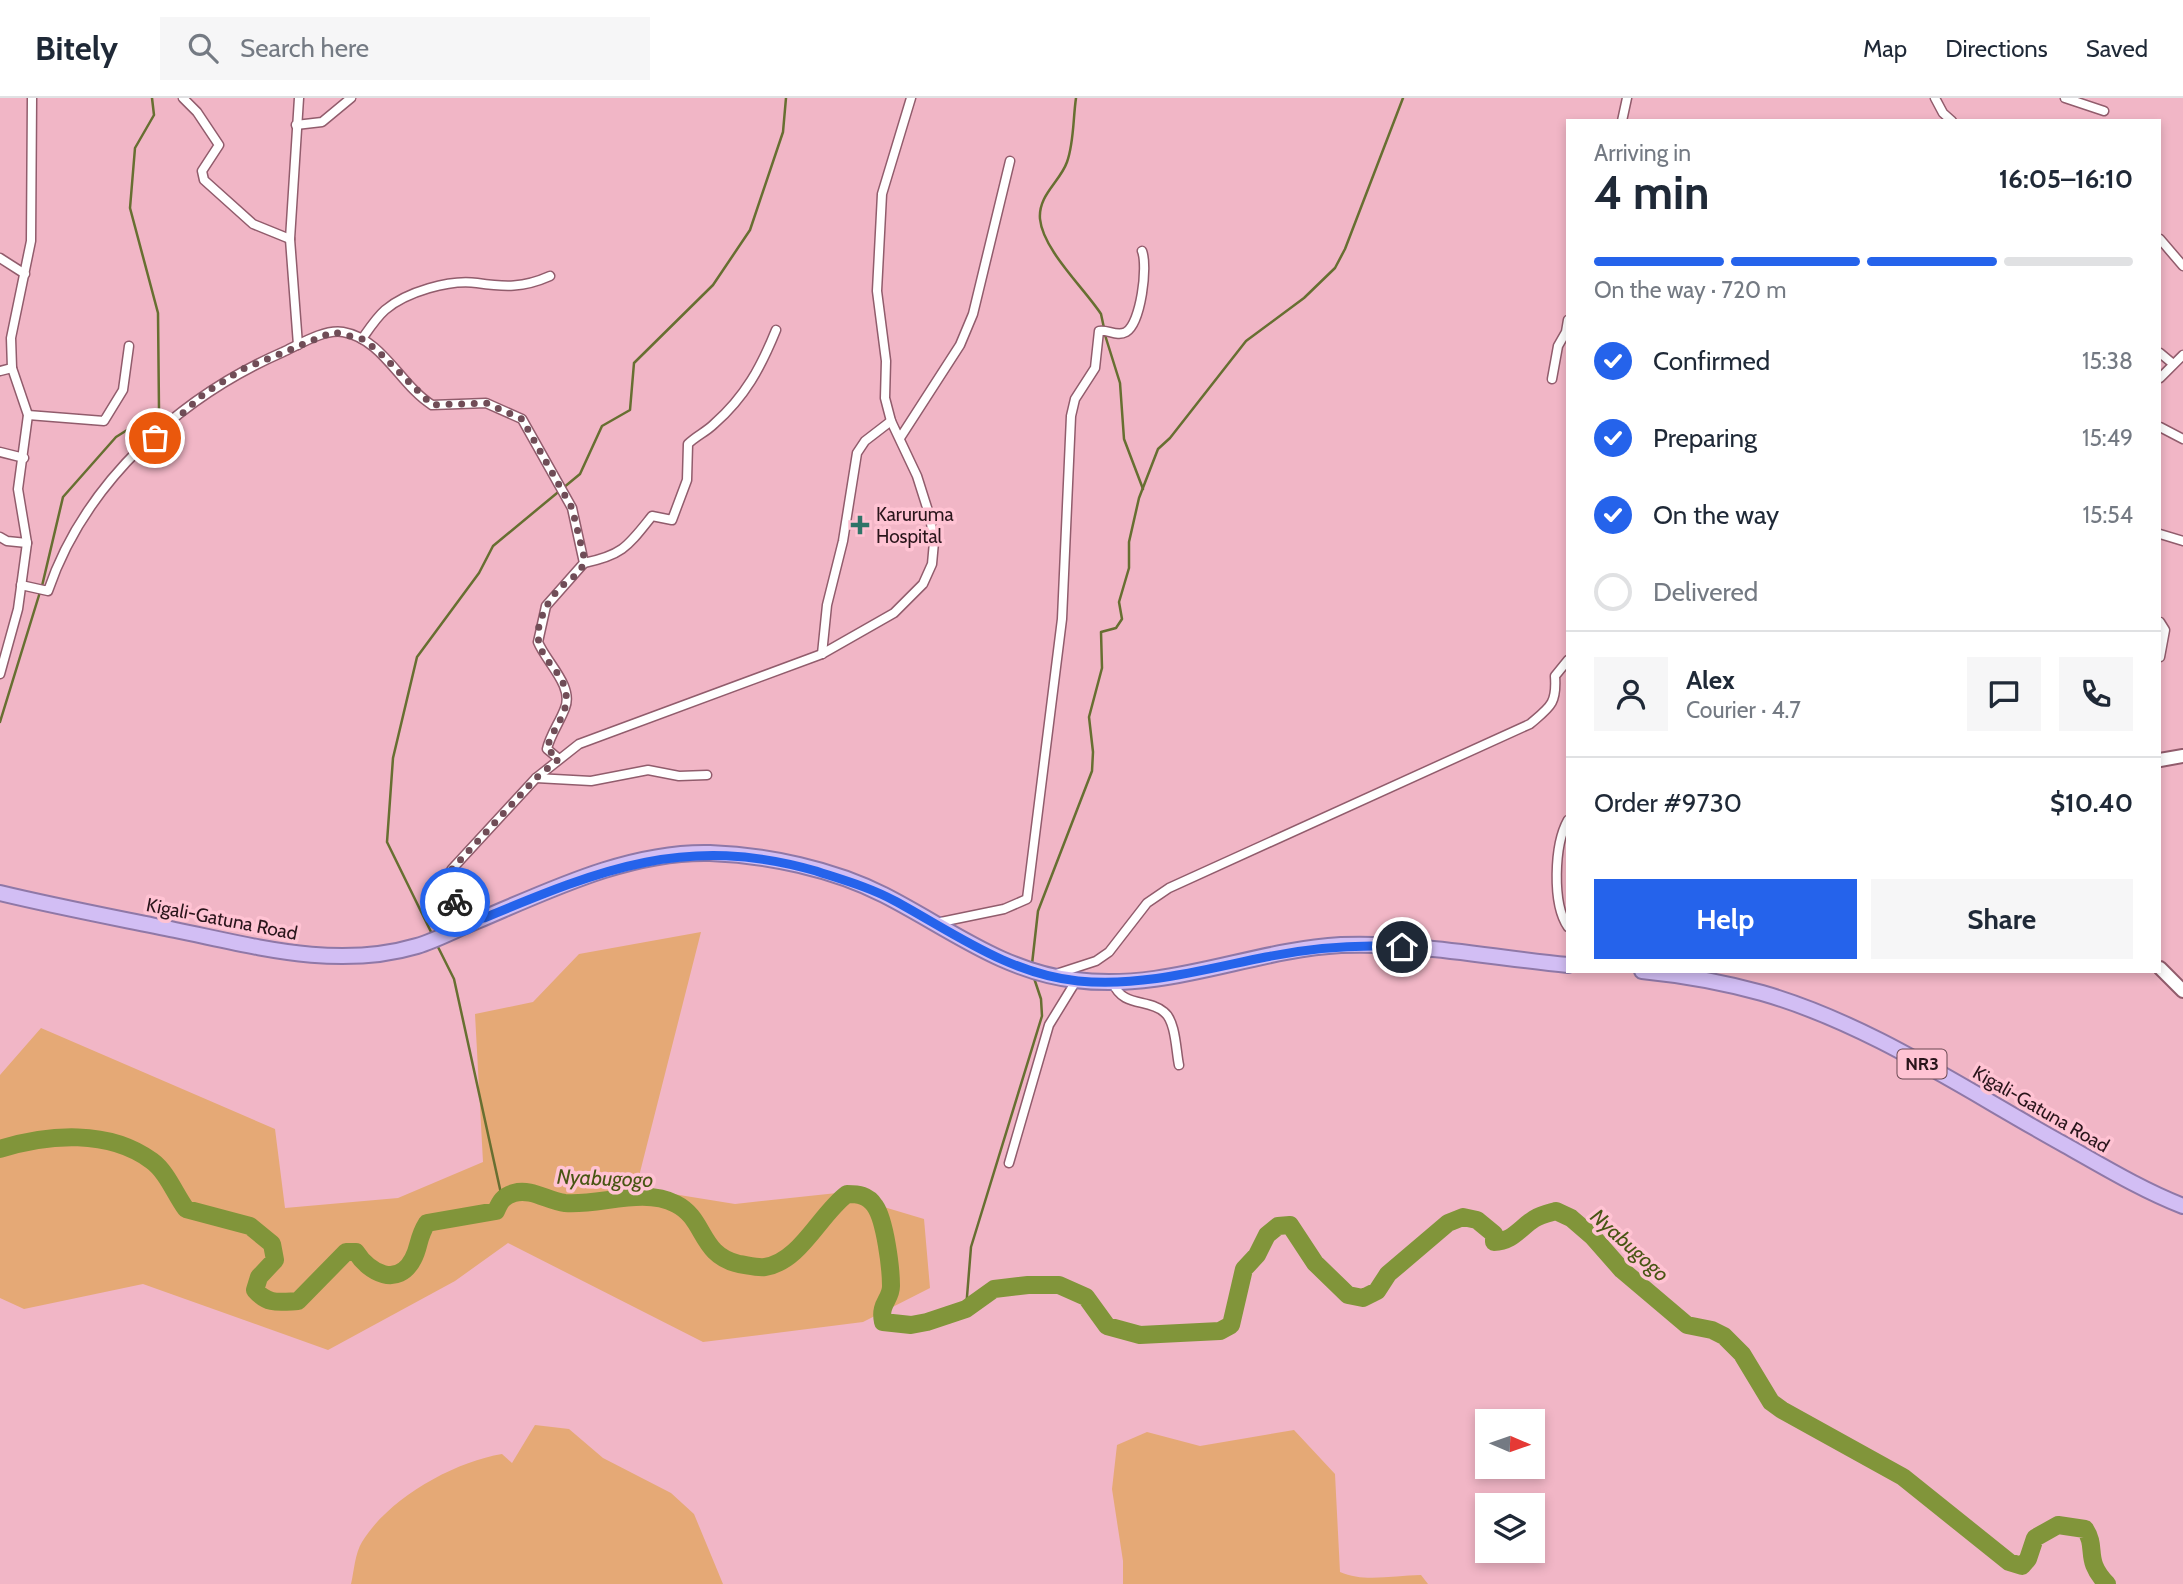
<!DOCTYPE html>
<meta charset="utf-8">
<style>
:root{--surface:#fff;--page:#f6f6f7;--text:#1f2937;--muted:#747a83;--line:#e0e1e3;--accent:#2563eb}
body{margin:0;font-family:Cabin,sans-serif;background:var(--page);color:var(--text);height:100vh;display:flex;flex-direction:column;font-size:26px;white-space:nowrap}
*{box-sizing:border-box;margin:0}
p{font-size:23px;color:var(--muted)}
.icon{flex:none;width:38px;height:38px;fill:none;stroke:currentColor;stroke-width:2;stroke-linecap:round;stroke-linejoin:round}
.map{position:relative;flex:1;overflow:hidden}
.details{position:absolute;left:1566px;top:21px;width:595px;height:854px;display:flex;flex-direction:column;background:var(--surface);border-radius:0px;box-shadow:0 4px 10px #0003}
.details>*{flex:none}
.needle{width:46px;rotate:92deg}
.fabs{position:absolute;left:1475px;top:1311px;display:grid;gap:14px}
.fabs a{display:grid;place-items:center;width:70px;height:70px;border-radius:0px;background:var(--surface);box-shadow:0 4px 10px #0003;font-size:35px}
.pin{position:absolute;display:grid;place-items:center;width:60px;height:60px;color:#fff;margin:-30px;border:4px solid #fff;border-radius:50%;box-shadow:0 2px 7px #0007}
.courier{position:absolute;display:grid;place-items:center;width:70px;height:70px;margin:-35px;border:5px solid #2563eb;border-radius:50%;background:#fff;color:#222;box-shadow:0 2px 9px #0007}
.headline em{font-style:normal;font-weight:700}
.headline div{display:flex;flex-direction:column-reverse}
.headline{display:flex;align-items:center;justify-content:space-between;height:119px;padding:0 28px}
h1{font-size:46px;font-weight:700;line-height:52px}
.bar{display:grid;grid-template-columns:repeat(4,1fr);gap:10px 7px;align-content:center;height:84px;padding:0 28px}
.bar i{height:9px;border-radius:5px;background:var(--line)}
.bar .current{background:var(--accent)}
.bar p{grid-column:span 4}
.line{display:flex;align-items:center;gap:18px;padding:0 28px;border-top:2px solid var(--line)}
.line div{flex:1}
.round{display:grid;place-items:center;flex:none;width:74px;height:74px;border-radius:0px;background:var(--page)}
ol{padding:0 28px;list-style:none}
li{display:flex;align-items:center;gap:21px;height:77px}
li p{margin-inline-start:auto}
li .icon{padding:7px;border-radius:50%;background:var(--accent);color:#fff;stroke-width:4}
li:last-child{color:var(--muted)}
li i{width:38px;height:38px;border:4px solid var(--line);border-radius:50%}
.action{display:flex;gap:14px;margin-top:auto;padding:14px 28px}
.action a{flex:1;height:80px;border-radius:0px;background:var(--accent);color:#fff;font-size:28px;font-weight:700;line-height:80px;text-align:center}
.action a+a{background:var(--page);color:var(--text)}
header{display:flex;align-items:center;gap:42px;box-sizing:border-box;height:98px;padding:0 35px;background:var(--surface);border-bottom:2px solid var(--line)}
header strong{font-size:33px}
nav{display:flex;gap:38px;margin-inline-start:auto;font-size:24px}
.search{width:490px;height:63px;background:var(--page);display:flex;align-items:center;gap:18px;box-sizing:border-box;padding:0 24px;border-radius:0px;color:var(--muted);font-size:26px}
.map>svg:first-child{display:block}
</style>
<header>
<strong>Bitely</strong>
<div class="search"><svg class="icon" aria-label="search" viewBox="0 0 24 24"><circle cx="10" cy="10" r="6"/><path d="M15 15l6 6"/></svg>Search here</div>
<nav><a>Map</a><a>Directions</a><a>Saved</a></nav>
</header>
<div class="map">
<svg width="2183" height="1486" viewBox="0 0 2183 1486">
<rect width="100%" height="100%" fill="#f1b6c6"/>
<g fill="#e5a976">
<polygon points="701,834 636,1090 735,1106 837,1095 924,1121 930,1190 863,1224 703,1244 508,1145 455,1183 328,1252 143,1186 24,1211 0,1200 0,977 41,930 275,1031 285,1110 398,1100 483,1064 475,916 533,904 579,856"/>
<path d="M 535,1327 L 569,1331 L 603,1360 L 671,1395 L 694,1416 L 723,1486 L 351,1486 C 354,1473 355,1455 362,1444 C 388,1401 453,1364 502,1356 L 512,1365 Z"/>
<path d="M 1294,1332 L 1335,1376 L 1340,1474 C 1365,1485 1394,1477 1421,1477 L 1428,1486 L 1123,1486 L 1123,1463 L 1112,1391 L 1117,1347 L 1147,1334 L 1200,1348 Z"/>
</g>
<g fill="none" stroke-linecap="round" stroke-linejoin="round">
<g stroke="#676f31" stroke-width="2.5">
<path d="M 1076,0 C 1073,20 1074,45 1067,64 C 1060,84 1038,97 1040,121 C 1043,152 1084,190 1101,216 L 1104,230"/>
<polyline points="1105,237 1120,285 1124,341 1143,391"/>
<polyline points="42,488 63,399 116,339 159,312 158,215 130,110 135,50 154,17 152,0"/>
<polyline points="0,624 40,494"/>
<polyline points="433,838 387,744 393,660 417,559 479,475 493,448 580,376 602,328 630,312 634,265 713,187 750,132 783,34 786,0"/>
<polyline points="437,847 454,881 502,1100"/>
<polyline points="1032,866 1038,813 1092,673 1093,654 1089,619 1102,570 1101,534 1116,530 1122,521 1119,504 1129,470 1129,444 1139,400 1158,351 1170,340 1246,243 1304,200 1335,170 1345,151 1403,0"/>
<polyline points="966,1211 971,1149 1042,918 1041,901 1033,877"/>
</g>
<path stroke="#81953a" stroke-width="18" d="M 0,1051 C 48,1036 109,1031 152,1063 C 167,1074 175,1096 186,1111 L 250,1128 L 272,1146 L 275,1162 L 259,1179 L 255,1192 C 268,1207 279,1204 298,1203 L 346,1154 L 356,1154 C 369,1175 398,1190 413,1161 C 420,1148 417,1141 427,1125 L 496,1113 C 500,1104 503,1098 514,1095 C 531,1090 548,1103 565,1105 C 600,1108 643,1089 676,1106 C 706,1121 699,1157 739,1166 C 747,1167 757,1170 765,1169 C 800,1164 820,1116 847,1096 C 858,1096 868,1097 875,1108 C 885,1122 891,1170 891,1188 C 891,1202 879,1205 883,1224 L 911,1227 L 927,1224 L 966,1211 L 994,1191 L 1028,1187 L 1059,1187 L 1086,1199 L 1107,1228 L 1140,1237 L 1220,1233 L 1231,1227 L 1244,1171 L 1257,1157 L 1267,1137 L 1278,1128 L 1290,1127 L 1315,1165 L 1348,1197 L 1363,1200 L 1377,1193 L 1388,1176 L 1448,1125 L 1463,1119 L 1477,1122 L 1494,1136 L 1494,1144 C 1512,1144 1520,1130 1534,1121 C 1540,1117 1549,1115 1556,1113 L 1571,1120 L 1593,1139 L 1622,1172 L 1687,1227 L 1712,1232 L 1724,1238 L 1742,1256 L 1771,1304 L 1782,1312 L 1903,1379 L 2009,1464 L 2022,1468 L 2028,1461 L 2035,1440 L 2058,1427 L 2085,1431 C 2098,1451 2083,1461 2107,1486"/>
<defs>
<g id="minor">
<polyline points="183,0 197,14 219,47 202,73 204,82 253,126 290,141"/>
<polyline points="1935,0 1943,15 1952,23"/>
<polyline points="2065,0 2104,13"/>
<polyline points="1622,23 1627,0"/>
<polyline points="296,27 322,24 351,0"/>
<polyline points="2160,141 2183,168"/>
<polyline points="0,160 25,176"/>
<path d="M 362,241 C 369,231 376,220 385,212 C 406,194 450,181 477,185 C 505,189 523,190 550,178"/>
<polyline points="298,247 290,141 299,0"/>
<polyline points="2160,255 2172,265"/>
<polyline points="0,273 12,270"/>
<polyline points="2160,280 2183,257"/>
<polyline points="1552,281 1558,248 1566,234 1568,222"/>
<polyline points="28,317 104,323 123,292 129,248"/>
<polyline points="2160,329 2183,341"/>
<polyline points="900,340 960,247 973,216 1010,63"/>
<polyline points="0,354 24,360"/>
<polyline points="2160,436 2183,443"/>
<polyline points="0,439 7,443 27,445"/>
<path d="M 584,465 C 623,457 628,448 652,418 L 672,422 L 687,382 L 688,346 C 696,338 706,334 714,326 C 745,299 761,269 776,232"/>
<path d="M 21,487 L 48,493 C 85,384 180,299 283,254 C 300,246 324,231 343,234 C 383,241 400,287 432,307 L 486,305 L 522,321 L 572,410 L 584,465 L 546,508 L 538,544 C 546,564 574,588 565,610 C 560,624 550,637 547,651 L 559,661"/>
<polyline points="2160,524 2165,532 2160,559"/>
<polyline points="822,556 827,507 843,443 857,355 865,343 891,323"/>
<polyline points="0,576 18,511 27,445 18,391 28,317 12,270 11,240 31,143 32,0"/>
<polyline points="536,680 591,683 648,672 679,678 707,677"/>
<path d="M 1568,722 C 1554,747 1552,806 1568,829"/>
<polyline points="484,820 480,805 452,804 445,798 444,784 452,771 536,680 579,646 822,556 894,515 923,486 932,466 934,444 930,419 917,378 891,323 885,300 886,263 877,193 882,96 911,0"/>
<path d="M 936,825 L 1004,811 L 1027,801 L 1062,521 L 1071,318 L 1075,301 L 1095,270 L 1099,233 C 1107,231 1117,239 1126,234 C 1141,225 1148,168 1142,153"/>
<path d="M 1056,876 L 1096,863 L 1109,854 L 1147,805 L 1169,790 L 1530,626 C 1550,609 1557,606 1555,578 L 1568,562"/>
<path d="M 1113,885 C 1123,910 1148,900 1164,914 C 1176,923 1176,954 1179,967"/>
<polyline points="1009,1065 1049,927 1076,883"/>
</g>
<g id="secondary">
<polyline points="2160,662 2183,658"/>
<polyline points="2160,870 2183,893"/>
</g>
<g id="trunk">
<path d="M 0,795 C 58,809 117,820 175,832 C 254,848 336,872 417,848 C 437,842 457,831 477,823 C 550,792 629,753 710,755 C 767,757 833,771 884,797 C 947,829 1003,874 1075,882 C 1167,894 1251,852 1341,847 C 1417,844 1493,860 1568,867"/>
<path d="M 1642,873 C 1682,877 1722,884 1762,895 C 1870,926 1967,993 2065,1047 C 2104,1069 2142,1092 2183,1108"/>
</g>
</defs>
<use href="#minor" stroke="#915c6c" stroke-width="11"/>
<use href="#secondary" stroke="#915c6c" stroke-width="16"/>
<use href="#trunk" stroke="#8f78a7" stroke-width="18"/>
<use href="#minor" stroke="#fff" stroke-width="8"/>
<use href="#secondary" stroke="#fff" stroke-width="12"/>
<use href="#trunk" stroke="#d2bef4" stroke-width="14"/>
</g>
<g fill="none" stroke-linecap="round" stroke-linejoin="round">
<path stroke="#704d57" stroke-width="7" stroke-dasharray="0 12.6" d="M 155,340 L 205,295 L 243,271 L 333,234 L 362,241 L 377,252 L 432,307 L 486,305 L 522,321 L 572,410 L 584,459 C 585,475 568,481 559,491 C 550,500 544,512 540,524 C 530,560 563,568 566,596 C 569,616 551,632 547,651 L 559,661 L 536,680 L 452,771 L 444,785 L 445,798 L 455,804"/>
<path stroke="#2563eb" stroke-width="9" d="M 455,804 L 480,805 L 484,820 C 602,771 687,736 816,773 C 843,782 869,789 895,803 C 954,835 1009,876 1078,883 C 1143,889 1202,872 1266,859 C 1311,850 1356,846 1402,849"/>
</g>
<path fill="#2f7468" stroke="#ffc3d3" stroke-width="2.5" d="M856.5 416.5h7v7h7v7h-7v7h-7v-7h-7v-7h7z"/>
<g text-anchor="middle" dominant-baseline="central" stroke-width="7" stroke-linejoin="round" paint-order="stroke">
<rect fill="#ffc3d3" stroke="#6a4952" stroke-width="2" x="1897.5" y="951.5" width="49" height="29" rx="5"/>
<g font-size="18" font-weight="bold" fill="#2a151b">
<text x="1922" y="966">NR3</text>
</g>
<g font-size="19" fill="#2a151b" stroke="#ffc3d3" text-anchor="start">
<text x="876" y="416">Karuruma<tspan x="876" dy="22">Hospital</tspan></text>
</g>
<g font-size="19" fill="#2a151b" stroke="#ffc3d3">
<text transform="translate(222 821) rotate(11)">Kigali-Gatuna Road</text>
<text transform="translate(2041 1011) rotate(30)">Kigali-Gatuna Road</text>
</g>
<g font-size="21" font-style="italic" fill="#485513" stroke="#ffc3d3">
<text transform="translate(605 1080) rotate(2)">Nyabugogo</text>
<text transform="translate(1630 1147) rotate(42)">Nyabugogo</text>
</g>
</g>
</svg>
<div class="fabs">
<a><svg class="needle" viewBox="-14 -14 28 28"><path d="M0-13l5 13h-10z" fill="#e53935"/><path d="M0 13l5-13h-10z" fill="#747a83"/></svg></a>
<a><svg class="icon" aria-label="layers" viewBox="0 0 24 24"><path d="M12 4l9 5-9 5-9-5zM3 14l9 5 9-5"/></svg></a>
</div>
<div class="pin" style="left:155px;top:340px;background:#ea580c"><svg class="icon" aria-label="bag" viewBox="0 0 24 24"><path d="M5 8h14l-1 12H6zM9 8a3 3 0 0 1 6 0"/></svg></div>
<div class="pin" style="left:1402px;top:849px;background:#1f2937"><svg class="icon" aria-label="home" viewBox="0 0 24 24"><path d="M3 11l9-7 9 7M6 9v11h12V9"/></svg></div>
<div class="courier" style="left:455px;top:804px"><svg class="icon" aria-label="bike" viewBox="0 0 24 24"><circle cx="6" cy="16" r="4"/><circle cx="18" cy="16" r="4"/><path d="M6 16l4-8h5l3 8M10 8l3 8H6M13 5h3"/></svg></div>
<section class="details">
<div class="headline"><div><h1>4 min</h1><p>Arriving in</p></div><em>16:05–16:10</em></div>
<div class="bar"><i class="current"></i><i class="current"></i><i class="current"></i><i></i><p>On the way · 720 m</p></div>
<ol>
<li><svg class="icon" aria-label="check" viewBox="0 0 24 24"><path d="M5 12l5 5 9-10"/></svg>Confirmed<p>15:38</p></li>
<li><svg class="icon" aria-label="check" viewBox="0 0 24 24"><path d="M5 12l5 5 9-10"/></svg>Preparing<p>15:49</p></li>
<li><svg class="icon" aria-label="check" viewBox="0 0 24 24"><path d="M5 12l5 5 9-10"/></svg>On the way<p>15:54</p></li>
<li><i></i>Delivered</li>
</ol>
<div class="line" style="height:126px"><a class="round"><svg class="icon" aria-label="person" viewBox="0 0 24 24"><circle cx="12" cy="8" r="4"/><path d="M4 21q1-7 8-7t8 7"/></svg></a><div><b>Alex</b><p>Courier · 4.7</p></div><a class="round"><svg class="icon" aria-label="chat" viewBox="0 0 24 24"><path d="M4 5h16v11H9l-5 4z"/></svg></a><a class="round"><svg class="icon" aria-label="phone" viewBox="0 0 24 24"><path d="M5 4h4l2 5-3 2q2 4 5 5l2-3 5 2v4C11 20 4 13 5 4z"/></svg></a></div>
<div class="line" style="height:91px"><div>Order #9730</div><b>$10.40</b></div>
<div class="action"><a>Help</a><a>Share</a></div>
</section>
</div>
